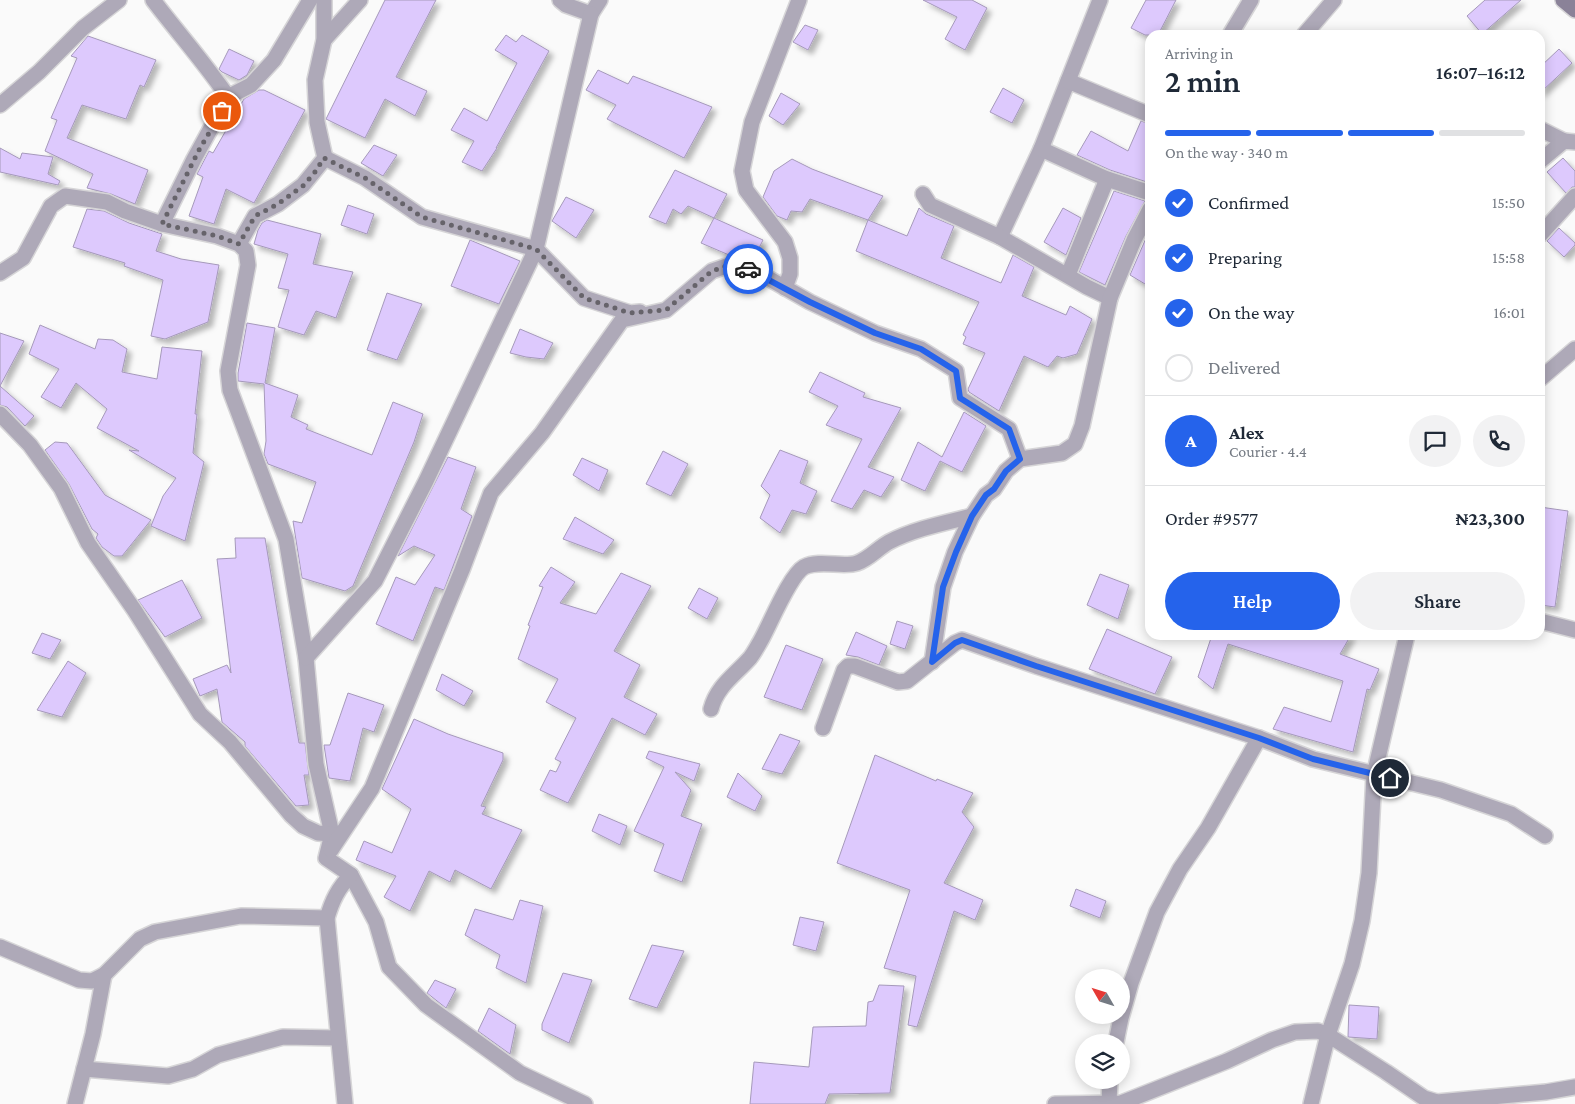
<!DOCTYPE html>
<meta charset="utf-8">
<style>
:root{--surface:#fff;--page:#f2f2f3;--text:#1f2937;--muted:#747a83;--line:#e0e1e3;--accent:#2563eb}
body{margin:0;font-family:"Crimson Pro",serif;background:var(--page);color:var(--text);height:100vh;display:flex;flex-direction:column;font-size:19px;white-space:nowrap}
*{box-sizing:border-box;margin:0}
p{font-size:16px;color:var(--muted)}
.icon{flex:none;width:28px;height:28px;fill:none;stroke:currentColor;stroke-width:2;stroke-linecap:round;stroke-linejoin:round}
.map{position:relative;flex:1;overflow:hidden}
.sheet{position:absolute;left:1145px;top:30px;width:400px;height:610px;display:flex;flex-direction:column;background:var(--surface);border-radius:15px;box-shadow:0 2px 12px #0003}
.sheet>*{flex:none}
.needle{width:32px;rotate:309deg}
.tools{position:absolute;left:1075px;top:969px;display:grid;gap:10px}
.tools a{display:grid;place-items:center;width:55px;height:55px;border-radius:50%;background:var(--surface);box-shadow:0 2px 12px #0003;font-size:25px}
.pin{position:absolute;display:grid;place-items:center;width:42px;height:42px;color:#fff;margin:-21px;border:2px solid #fff;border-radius:50%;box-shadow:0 1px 5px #0007}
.courier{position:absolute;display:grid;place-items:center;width:50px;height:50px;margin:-25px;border:4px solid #2563eb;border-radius:50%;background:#fff;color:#222;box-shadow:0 1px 6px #0007}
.headline em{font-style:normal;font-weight:600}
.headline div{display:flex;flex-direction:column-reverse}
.headline{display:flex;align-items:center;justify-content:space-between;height:85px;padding:0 20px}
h1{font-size:32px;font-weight:600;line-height:38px}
.bar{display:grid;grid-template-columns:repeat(4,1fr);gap:8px 5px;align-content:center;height:60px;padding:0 20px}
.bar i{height:6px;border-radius:4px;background:var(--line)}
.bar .on{background:var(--accent)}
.bar p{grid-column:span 4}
.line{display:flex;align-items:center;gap:12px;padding:0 20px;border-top:1px solid var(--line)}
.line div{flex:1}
.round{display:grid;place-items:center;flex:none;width:52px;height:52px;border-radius:26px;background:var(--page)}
ol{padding:0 20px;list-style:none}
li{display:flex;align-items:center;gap:15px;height:55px}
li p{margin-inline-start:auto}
li .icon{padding:5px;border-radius:50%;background:var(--accent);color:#fff;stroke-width:4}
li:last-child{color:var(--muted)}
li i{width:28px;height:28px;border:2px solid var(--line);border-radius:50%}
.action{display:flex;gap:10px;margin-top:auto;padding:10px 20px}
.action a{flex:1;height:58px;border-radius:30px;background:var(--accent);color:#fff;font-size:20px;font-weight:600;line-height:58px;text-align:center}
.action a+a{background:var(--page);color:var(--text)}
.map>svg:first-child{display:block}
</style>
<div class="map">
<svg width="1575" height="1104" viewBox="0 0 1575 1104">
<defs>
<filter id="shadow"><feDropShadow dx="4.5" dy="4.5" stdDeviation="2.5" flood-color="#0004"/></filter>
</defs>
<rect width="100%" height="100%" fill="#fafafa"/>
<g fill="#ddc9fd" stroke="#a599ba" filter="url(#shadow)">
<polygon points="385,0 436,0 396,77 427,91 415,116 385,99 365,138 326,119"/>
<polygon points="923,0 972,0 987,8 965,50 945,39 957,17"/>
<polygon points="1146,0 1176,0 1158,35 1145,35 1131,28"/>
<polygon points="1485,0 1521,0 1482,34 1467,16"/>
<polygon points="805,25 818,30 808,50 793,42"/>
<polygon points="506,35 516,42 522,35 549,51 496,148 497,148 482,171 462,162 474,141 451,130 464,108 487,121 517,63 495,50"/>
<polygon points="88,36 156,60 144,87 140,85 126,119 82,105 67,138 148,170 135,204 111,194 87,188 93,174 45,151 57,120 51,118 77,58 71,56"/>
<polygon points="229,49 254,61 247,75 239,80 222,72 219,69"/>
<polygon points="1559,49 1572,63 1540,93 1540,67"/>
<polygon points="598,70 628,84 633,76 712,107 684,158 607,119 616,105 586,90"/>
<polygon points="1003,88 1024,100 1012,123 990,112"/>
<polygon points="259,90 264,90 305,110 254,203 226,189 214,224 189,216 203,177 197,174 209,151 213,153 244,99"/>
<polygon points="781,93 800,104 783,125 769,116"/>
<polygon points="1141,121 1150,124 1150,183 1110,170 1077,155 1091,131 1128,151"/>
<polygon points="374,145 397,155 383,176 361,163"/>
<polygon points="0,148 20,159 22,153 53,157 48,174 60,181 58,185 0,172"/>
<polygon points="1563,158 1575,171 1575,187 1572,187 1566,193 1547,172"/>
<polygon points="792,159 812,169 883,196 868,220 810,199 802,212 791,211 787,220 777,216 763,197 774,171"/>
<polygon points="675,170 727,194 714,218 688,206 681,214 673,209 666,224 649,217"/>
<polygon points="1114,191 1145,201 1126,236 1105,285 1079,272"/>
<polygon points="566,197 594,210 576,238 552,221"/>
<polygon points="348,205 374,214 367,234 341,225"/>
<polygon points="919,208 926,214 954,226 941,258 1001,283 1013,255 1034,267 1022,296 1066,315 1070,306 1092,319 1077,354 1063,358 1057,356 1048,367 1024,356 999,411 969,392 968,389 985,353 963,344 966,337 963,335 979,302 856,251 868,220 907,236"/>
<polygon points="1063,208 1081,218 1066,255 1044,242"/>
<polygon points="87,209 104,211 129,223 162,234 156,251 181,259 219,265 208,322 165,339 151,336 163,280 124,266 125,263 73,247"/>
<polygon points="714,218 763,240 753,260 734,255 729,255 701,243"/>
<polygon points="267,220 321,234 313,264 353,272 336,318 316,311 304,335 278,327 289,290 278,288 288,254 254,244 258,230 262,223"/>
<polygon points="1559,228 1575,243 1575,245 1564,257 1547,241"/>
<polygon points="1150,229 1150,287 1130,275"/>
<polygon points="470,240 520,261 499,304 451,286"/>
<polygon points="387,293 422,304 397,360 367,350"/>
<polygon points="247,323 275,328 265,383 298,395 291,417 308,425 306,429 372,455 393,402 423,414 414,442 353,586 345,591 302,578 293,521 302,523 316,482 268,464 264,454 266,441 264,384 238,381 238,373"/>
<polygon points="40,325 95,349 98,339 113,340 127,349 122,372 157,379 162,347 202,351 195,414 197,414 193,453 204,462 185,541 151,526 163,496 176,478 129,450 139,451 97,428 107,409 76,383 61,408 41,397 59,369 29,354"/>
<polygon points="520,329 553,343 544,359 526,357 510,353"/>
<polygon points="0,333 24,341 0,386 34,416 25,426 7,407 0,405"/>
<polygon points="820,372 865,393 863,397 901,408 868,467 894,477 881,497 864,490 852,509 831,501 862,439 826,425 838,406 809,392"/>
<polygon points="964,412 986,426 962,472 940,461 925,491 901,480 918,442 942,457"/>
<polygon points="55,442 67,443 105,495 151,520 122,556 114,556 102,547 96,538 98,534 92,529 69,484 45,450"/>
<polygon points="780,450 808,461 800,483 817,491 806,514 792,510 780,533 760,518 770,495 761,486"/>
<polygon points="663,451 688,464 671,496 646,484"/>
<polygon points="448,457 476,467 461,509 472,516 444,590 435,587 413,641 376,624 396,577 415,585 435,555 414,546 398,556"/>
<polygon points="582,458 608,470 599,491 573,475"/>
<polygon points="1540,507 1568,511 1555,607 1540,605"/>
<polygon points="575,517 614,540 603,554 563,539"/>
<polygon points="235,538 265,538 299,743 305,743 309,775 304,775 309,805 296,806 245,746 245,742 222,722 217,689 200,696 193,679 227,665 231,673 217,559 236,558"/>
<polygon points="551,567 575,582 560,603 596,614 621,573 651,586 614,651 640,665 624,697 657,714 645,735 612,718 568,803 540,790 550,770 556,772 561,762 555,759 576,718 546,702 558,679 518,659 530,626 528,625 543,587 539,586"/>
<polygon points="1100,574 1129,585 1118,619 1087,605"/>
<polygon points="182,580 202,618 165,637 138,600"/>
<polygon points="699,588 718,598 707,619 688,608"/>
<polygon points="897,621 913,626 905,649 890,644"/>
<polygon points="1107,629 1172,657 1155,694 1089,669"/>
<polygon points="856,632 887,646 879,665 858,657 846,655"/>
<polygon points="42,633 61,640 50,659 32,653"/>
<polygon points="1212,635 1351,635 1340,654 1379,669 1370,690 1367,689 1353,752 1273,729 1284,707 1331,722 1343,681 1228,644 1213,689 1198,677"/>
<polygon points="786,645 823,659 802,710 764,697"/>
<polygon points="68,661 86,673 62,717 37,710"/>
<polygon points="442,674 473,691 464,706 436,690"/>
<polygon points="348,693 384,705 374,732 363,728 350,781 329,778 324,745 330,745"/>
<polygon points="414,719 448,734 503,753 503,760 481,806 486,807 482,814 522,830 491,889 455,870 450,882 429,871 410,911 384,897 396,876 356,860 364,841 392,853 411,809 382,789"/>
<polygon points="780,734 800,741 782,774 762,769"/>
<polygon points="649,751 700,764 694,781 675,772 691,790 681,816 702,824 682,882 654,871 664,844 634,831 664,767 646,758"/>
<polygon points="875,755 936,781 937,779 973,793 962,812 974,827 944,883 983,900 975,920 954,911 917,1027 908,1025 916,976 884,968 910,890 837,863"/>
<polygon points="738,773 762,796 755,811 727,797"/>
<polygon points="599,814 627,826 620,845 592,831"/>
<polygon points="1076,889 1106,901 1100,918 1070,906"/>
<polygon points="520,900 543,906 526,983 496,968 500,955 465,935 475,909 513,920"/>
<polygon points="800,917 824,922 816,951 793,945"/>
<polygon points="652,945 684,951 657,1008 629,999"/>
<polygon points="563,973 592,980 569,1043 542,1030 542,1024"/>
<polygon points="435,980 456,989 446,1008 427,993"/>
<polygon points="879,985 904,986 890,1093 829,1094 825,1104 750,1104 754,1062 809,1067 813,1027 866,1026 868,1002 873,1001"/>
<polygon points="1349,1005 1379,1007 1377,1039 1348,1037"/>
<polygon points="489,1008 516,1025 510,1054 478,1031"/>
</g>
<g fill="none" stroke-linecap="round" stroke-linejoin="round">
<defs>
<g id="street">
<path d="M 153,0 C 178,33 205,63 228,97"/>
<polyline points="560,0 566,5 591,14 600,0"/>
<polyline points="1100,0 1041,149 1000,237 1087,287 1110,298"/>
<polyline points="1230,35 1251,0"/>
<polyline points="1304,35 1334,0"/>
<polyline points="324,40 360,0"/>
<polyline points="1068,81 1150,115"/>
<polyline points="0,105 39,72 83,28 119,0"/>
<polyline points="1540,129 1564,141"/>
<polyline points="1041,149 1107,179 1150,193"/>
<polyline points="325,158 365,178 422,217 536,249 584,298 630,313 640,312"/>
<polyline points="1540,161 1564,141 1575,142"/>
<polyline points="923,194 930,205 1000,237"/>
<polyline points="162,224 194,159 228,97 251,85 274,60 310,0"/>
<polyline points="1540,235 1575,196"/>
<polyline points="239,244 255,216 278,204 303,185 325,158 317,122 315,80 324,40 324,0"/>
<polyline points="0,273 23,258 51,206 65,196 107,202 125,211 162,224 217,236 239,244 246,251 248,265 228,371 230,390 286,539 306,658 316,764 332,834 326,858 351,875 376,922 389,967 426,1005 520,1073 585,1104"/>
<polyline points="1068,275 1107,179"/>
<polyline points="785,288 790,274 790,258 785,242 746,190 742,171 752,122 799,0"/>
<polyline points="1540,379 1575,349"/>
<polyline points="0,414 30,445 61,488 88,543 135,611 200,714 230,742 291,815 303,826 318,833 332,834"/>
<polyline points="1540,621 1575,630"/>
<polyline points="306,658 375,581 426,481 536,249 591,14"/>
<polyline points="932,662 943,587 955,552 972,516 986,495 994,489 1006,471 1020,459 1062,453 1075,444 1082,426 1110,298 1134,240 1150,209"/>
<path d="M 711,709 C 717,686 735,675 750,658 C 754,653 757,647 760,642 C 770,625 789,576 804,567 C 820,559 843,568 857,563 C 869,559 878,548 889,542 C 914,529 944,523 972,516"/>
<polyline points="823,728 844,670 848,666 855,666 898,682 907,681 955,643 962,640 1036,666 1259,738 1313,759 1441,790 1511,814 1545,836"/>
<polyline points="331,850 372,788 462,570 491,493 542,433 622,320 666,310 712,271 732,264 754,270 810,302 875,333 921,349 956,371 960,398 1009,429 1020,459"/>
<polyline points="0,947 79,980 92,981 104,975 140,939 155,932 241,916 327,918"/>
<polyline points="1116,1042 1121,1018 1131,983 1157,912 1180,869 1208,828 1259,738"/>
<polyline points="84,1069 168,1076 193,1069 218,1055 283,1037 338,1038"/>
<polyline points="1109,1103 1110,1080"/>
<polyline points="75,1104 93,1034 104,975"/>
<path d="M 345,1104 L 327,918 C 332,901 338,888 351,875"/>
<polyline points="1055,1104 1121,1103 1227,1061 1272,1040 1295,1032 1318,1031 1328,1035 1386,1072 1424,1098 1437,1102 1546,1092 1575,1087"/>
<polyline points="1311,1104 1328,1035 1352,964 1362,921 1369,873 1374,775 1407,635"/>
</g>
<polyline id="secondary" points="1563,0 1575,10"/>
</defs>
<use href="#street" stroke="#d6d5d7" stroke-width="18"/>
<use href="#secondary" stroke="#d6d5d7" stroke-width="18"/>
<use href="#street" stroke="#aea9b8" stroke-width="15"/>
<use href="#secondary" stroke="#8a8298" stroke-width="15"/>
</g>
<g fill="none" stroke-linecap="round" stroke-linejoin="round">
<polyline stroke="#66636a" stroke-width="5" stroke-dasharray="0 9" points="222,111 199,150 162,224 217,236 239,244 255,216 278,204 304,185 315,172 324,158 365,178 422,217 536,249 584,298 630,313 666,310 712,271 732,264 748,269"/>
<polyline stroke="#2563eb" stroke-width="6" points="748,269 810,302 875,333 921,349 956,371 960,398 1009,429 1020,459 1006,471 994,489 986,495 972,516 956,552 943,587 932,662 955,643 962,640 1036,666 1259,738 1313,759 1390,778"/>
</g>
</svg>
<div class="tools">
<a><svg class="needle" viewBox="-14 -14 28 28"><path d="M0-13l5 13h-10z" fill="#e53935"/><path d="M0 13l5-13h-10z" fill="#747a83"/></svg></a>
<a><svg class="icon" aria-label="layers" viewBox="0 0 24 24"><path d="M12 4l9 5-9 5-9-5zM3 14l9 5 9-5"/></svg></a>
</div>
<div class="pin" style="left:222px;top:111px;background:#ea580c"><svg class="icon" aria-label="bag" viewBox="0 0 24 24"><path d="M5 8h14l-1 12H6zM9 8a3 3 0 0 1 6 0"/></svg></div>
<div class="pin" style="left:1390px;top:778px;background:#1f2937"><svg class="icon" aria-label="home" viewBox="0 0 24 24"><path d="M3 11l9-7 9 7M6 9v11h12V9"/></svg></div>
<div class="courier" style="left:748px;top:269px"><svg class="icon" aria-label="car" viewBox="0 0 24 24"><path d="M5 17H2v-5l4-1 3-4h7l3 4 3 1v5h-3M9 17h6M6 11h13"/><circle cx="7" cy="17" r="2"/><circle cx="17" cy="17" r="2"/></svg></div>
<section class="sheet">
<div class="headline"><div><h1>2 min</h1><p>Arriving in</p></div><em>16:07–16:12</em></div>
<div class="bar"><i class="on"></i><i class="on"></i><i class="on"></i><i></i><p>On the way · 340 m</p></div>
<ol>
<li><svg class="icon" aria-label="check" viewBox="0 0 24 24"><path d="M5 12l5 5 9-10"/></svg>Confirmed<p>15:50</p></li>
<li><svg class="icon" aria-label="check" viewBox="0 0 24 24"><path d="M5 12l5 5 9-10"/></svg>Preparing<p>15:58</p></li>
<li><svg class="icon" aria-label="check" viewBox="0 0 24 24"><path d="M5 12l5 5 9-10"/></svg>On the way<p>16:01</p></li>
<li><i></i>Delivered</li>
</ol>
<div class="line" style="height:90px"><b class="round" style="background:var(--accent);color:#fff">A</b><div><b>Alex</b><p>Courier · 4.4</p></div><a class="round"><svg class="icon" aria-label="chat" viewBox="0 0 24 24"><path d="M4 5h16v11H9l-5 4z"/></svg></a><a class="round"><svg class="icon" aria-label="phone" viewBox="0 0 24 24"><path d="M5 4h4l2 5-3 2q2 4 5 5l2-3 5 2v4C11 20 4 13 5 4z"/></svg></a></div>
<div class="line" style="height:65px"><div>Order #9577</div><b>₦23,300</b></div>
<div class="action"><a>Help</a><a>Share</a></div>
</section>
</div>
